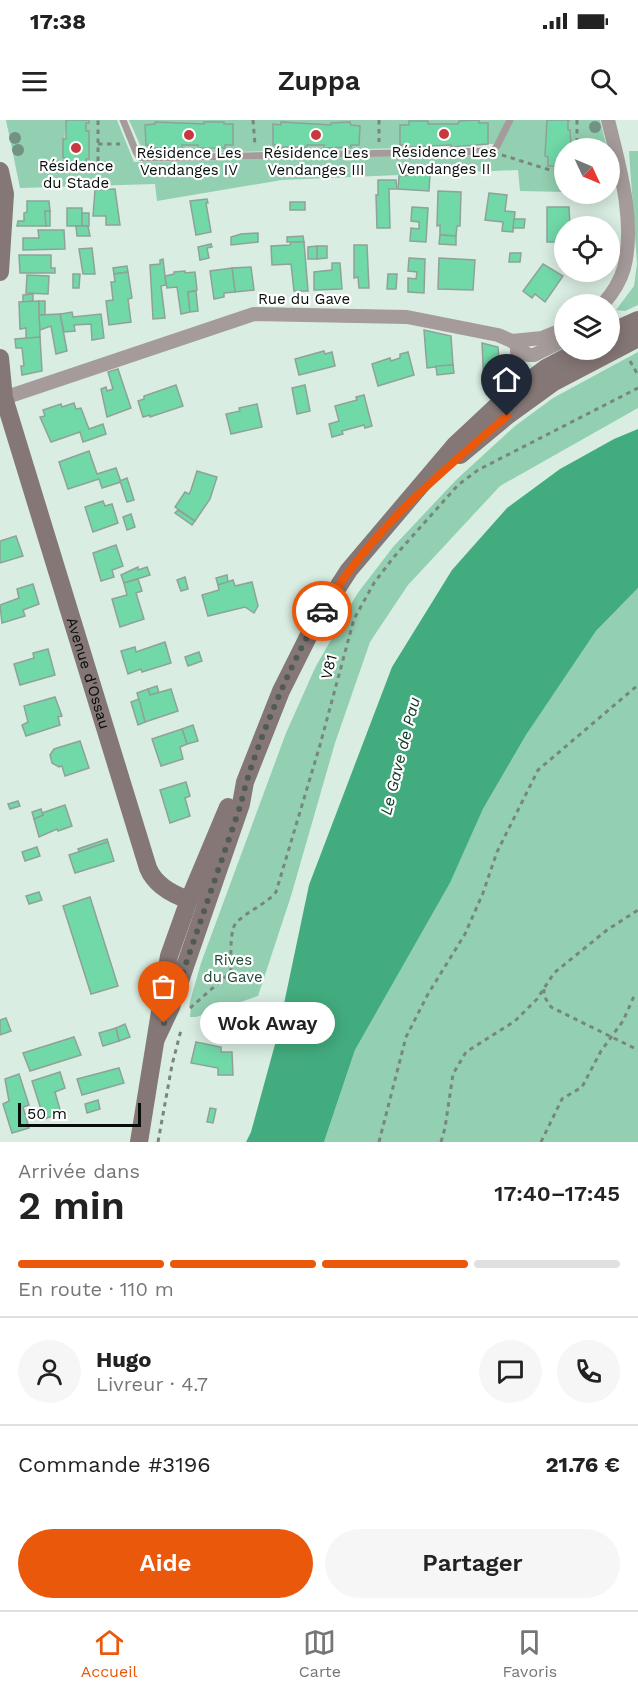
<!DOCTYPE html>
<html lang="fr">
<meta charset="utf-8">
<style>
:root{--surface:#fff;--page:#f6f6f6;--text:#222;--muted:#767676;--line:#e0e0e0;--accent:#ea580c}
body{margin:0;font-family:"Work Sans",sans-serif;background:var(--page);color:var(--text);height:100vh;display:flex;flex-direction:column;font-size:22px;white-space:nowrap}
*{box-sizing:border-box;margin:0}
p{font-size:20px;color:var(--muted)}
.icon{flex:none;width:33px;height:33px;fill:none;stroke:currentColor;stroke-width:2;stroke-linecap:round;stroke-linejoin:round}
.map{position:relative;height:1022px;overflow:hidden}
.drawer{display:flex;flex-direction:column;background:var(--surface);flex:1}
.drawer>*{flex:none}
.needle{width:39px;rotate:134deg}
.fabs{position:absolute;left:554px;top:18px;display:grid;gap:12px}
.fabs a{display:grid;place-items:center;width:66px;height:66px;border-radius:50%;background:var(--surface);box-shadow:0 3px 15px #0003;font-size:30px}
.scale{position:absolute;left:18px;bottom:15px;width:123px;box-sizing:border-box;padding-left:6px;border:3px solid #070d0a;border-top:0;font-size:16px;line-height:21px;white-space:nowrap;color:#070d0a;-webkit-text-stroke:4px #fff;paint-order:stroke}
.pin{position:absolute;display:grid;place-items:center;width:51px;height:51px;color:#fff;margin:-62px -26px;border-radius:50% 50% 50% 0;rotate:-45deg;box-shadow:0 0 6px #0007}
.pin .icon{rotate:45deg}
.courier{position:absolute;display:grid;place-items:center;width:60px;height:60px;margin:-30px;border:4px solid #ea580c;border-radius:50%;background:#fff;color:#222;box-shadow:0 2px 8px #0007}
.bubble{position:absolute;height:42px;border-radius:21px;background:var(--surface);box-shadow:0 3px 15px #0003;font-size:20px;font-weight:600;line-height:42px;text-align:center}
.summary em{font-style:normal;font-weight:600}
.summary div{display:flex;flex-direction:column-reverse}
.summary{display:flex;align-items:center;justify-content:space-between;height:102px;padding:0 18px}
h1{font-size:39px;font-weight:600;line-height:45px}
.bar{display:grid;grid-template-columns:repeat(4,1fr);gap:9px 6px;align-content:center;height:72px;padding:0 18px}
.bar i{height:8px;border-radius:4px;background:var(--line)}
.bar .current{background:var(--accent)}
.bar p{grid-column:span 4}
.line{display:flex;align-items:center;gap:15px;padding:0 18px;border-top:2px solid var(--line)}
.line div{flex:1}
.round{display:grid;place-items:center;flex:none;width:63px;height:63px;border-radius:32px;background:var(--page)}
.action{display:flex;gap:12px;margin-top:auto;padding:12px 18px}
.action a{flex:1;height:69px;border-radius:36px;background:var(--accent);color:#fff;font-size:24px;font-weight:600;line-height:69px;text-align:center}
.action a+a{background:var(--page);color:var(--text)}
.status{display:flex;justify-content:space-between;align-items:center;height:42px;padding:0 30px;background:var(--surface);direction:ltr}
.status svg{height:16px;fill:currentColor}
header{display:flex;justify-content:space-between;align-items:center;height:78px;padding:0 18px;background:var(--surface);font-size:27px;font-weight:600}
.dock{display:flex;justify-content:space-around;align-items:center;height:84px;border-top:2px solid var(--line);background:var(--surface);font-size:16px;color:var(--muted)}
.dock a{display:grid;justify-items:center;gap:3px}
.dock .current{color:var(--accent)}
.map>svg:first-child{display:block}
</style>
<div class="status"><b>17:38</b><svg viewBox="0 0 49 12"><path d="M0 12V9h3v3zM5 12V6h3v6zM10 12V3h3v9zM15 12V0h3v12zM26 1h20v11H26zM47 4h2v5h-2z"/></svg></div>
<header><svg class="icon" aria-label="menu" viewBox="0 0 24 24"><path d="M4 6h16M4 12h16M4 18h16"/></svg>Zuppa<svg class="icon" aria-label="search" viewBox="0 0 24 24"><circle cx="10" cy="10" r="6"/><path d="M15 15l6 6"/></svg></header>
<div class="map">
<svg width="638" height="1022" viewBox="0 0 638 1022">
<rect width="100%" height="100%" fill="#d9ede2"/>
<g fill="#93cfb1">
<polygon points="6,0 66,0 63,37 66,38 66,47 86,47 86,3 89,0 117,0 134,42 496,34 513,0 600,0 607,28 564,28 564,72 520,71 518,50 282,60 157,81 155,64 20,68"/>
<polygon points="129,0 507,0 495,24 488,24 488,3 479,3 479,0 459,1 458,4 428,4 428,1 409,1 409,5 400,5 400,25 407,25 407,28 144,34"/>
<polygon points="629,31 638,31 638,185 625,191 616,190 634,166 637,144"/>
<polygon points="638,232 638,288 500,366 408,465 370,522 335,623 291,776 258,876 196,897 190,897 191,886 189,885 201,843 286,613 315,548 357,474 393,427 456,360 515,306 553,278"/>
<polygon points="638,468 638,1022 324,1022 355,930 450,763 483,689 526,615 596,511"/>
</g>
<polygon fill="#42ac7e" points="638,309 638,468 596,511 526,615 483,689 450,763 355,930 324,1022 246,1022 251,1012 277,917 309,765 392,547 452,450 507,388 560,349 614,319"/>
<g fill="#71d8a8" stroke="#8fa298" stroke-width="1.5">
<polygon points="66,0 89,0 89,3 86,3 86,11 89,11 89,39 86,39 86,47 66,47 66,38 63,38 63,19 66,19"/>
<polygon points="479,0 479,3 488,3 488,24 451,27 451,25 407,27 407,25 400,25 400,5 409,5 409,1 428,1 428,4 458,4 459,1"/>
<polygon points="547,0 570,0 568,1 568,10 570,10 571,28 564,28 564,46 548,46 548,37 545,36"/>
<polygon points="155,2 204,4 204,2 224,2 224,4 233,4 233,25 225,25 225,28 198,28 198,25 182,25 182,28 154,28 154,26 146,25 145,5 155,4"/>
<polygon points="281,2 331,5 331,3 350,2 351,5 360,6 359,25 351,25 351,27 324,28 324,25 307,25 307,27 280,27 280,25 273,25 273,4 281,5"/>
<polygon points="430,54 429,71 398,69 399,56"/>
<polygon points="378,60 396,60 397,69 389,69 390,108 377,108 376,75 378,75"/>
<polygon points="115,69 120,105 106,105 106,96 93,96 95,70"/>
<polygon points="438,71 461,72 460,106 457,106 456,116 440,115 440,105 437,106"/>
<polygon points="489,73 507,75 505,91 515,92 513,112 502,111 503,102 485,100"/>
<polygon points="207,79 208,83 206,83 211,112 196,115 190,81"/>
<polygon points="27,81 49,81 50,91 45,91 46,106 17,106 18,101 24,101 24,93 27,92"/>
<rect x="290" y="82" width="15" height="8"/>
<polygon points="412,87 428,88 426,122 410,121 411,108 419,109 419,102 411,101"/>
<polygon points="547,87 569,87 570,106 564,106 564,117 558,118 558,122 547,122"/>
<rect x="67" y="88" width="15" height="18"/>
<polygon points="45,91 50,91 50,106 46,106"/>
<rect x="82" y="93" width="7" height="13"/>
<polygon points="514,99 525,99 524,108 513,108"/>
<polygon points="76,106 88,106 90,116 77,116"/>
<polygon points="38,110 64,110 65,129 23,130 23,118 39,118"/>
<polygon points="258,113 258,122 231,125 231,117 241,114"/>
<polygon points="440,115 456,116 456,125 439,124"/>
<polygon points="303,116 304,122 287,122 287,117"/>
<polygon points="291,122 304,122 308,171 294,171 291,144 272,145 271,126 290,125"/>
<polygon points="211,124 212,127 207,128 209,138 200,140 198,127"/>
<polygon points="354,125 367,125 369,168 359,168 358,157 354,158"/>
<polygon points="317,126 327,126 327,138 317,139"/>
<polygon points="317,126 317,139 308,139 308,127"/>
<polygon points="92,128 95,154 83,154 79,129"/>
<polygon points="510,133 521,133 520,142 509,142"/>
<polygon points="19,135 51,135 51,148 55,148 55,153 20,153"/>
<polygon points="409,138 425,139 424,173 408,172 408,158 416,159 417,152 408,151"/>
<polygon points="439,138 475,140 473,170 438,169"/>
<polygon points="163,139 166,165 161,166 165,198 153,199 150,145 160,144 160,140"/>
<polygon points="332,143 340,143 342,169 314,170 314,152 332,150"/>
<polygon points="543,144 563,156 545,182 535,174 532,178 523,171"/>
<polygon points="127,146 128,152 114,154 113,148"/>
<polygon points="251,147 254,170 235,172 232,148"/>
<polygon points="232,148 235,172 224,173 224,177 214,179 210,151"/>
<polygon points="185,151 185,153 195,152 197,170 188,172 190,192 181,194 177,167 167,168 165,156 174,154 174,152"/>
<polygon points="128,152 132,178 128,179 131,202 109,205 106,181 113,180 111,162 115,162 114,154"/>
<polygon points="73,154 80,154 79,168 73,168"/>
<polygon points="388,154 397,154 396,169 387,169"/>
<polygon points="27,155 49,156 48,174 26,173"/>
<polygon points="196,171 198,191 190,192 188,172"/>
<polygon points="33,174 33,181 23,182 23,175"/>
<polygon points="39,181 40,217 26,219 26,208 20,209 19,182"/>
<rect x="39" y="181" width="6" height="14"/>
<polygon points="72,192 73,197 101,194 104,218 92,220 91,204 74,205 75,211 64,212 60,194"/>
<polygon points="60,194 67,231 56,234 51,206 40,210 39,195"/>
<polygon points="424,210 451,216 453,245 427,248"/>
<polygon points="40,217 42,251 22,255 21,246 24,246 22,228 16,228 15,219"/>
<polygon points="482,223 498,227 501,263 484,264"/>
<polygon points="324,231 325,234 332,232 335,246 299,255 295,239"/>
<polygon points="408,232 414,255 378,266 372,244 390,238 391,241 400,238 400,234"/>
<polygon points="453,245 454,253 437,255 436,246"/>
<polygon points="118,249 131,288 107,297 101,269 106,267 107,271 113,269 108,252"/>
<polygon points="176,265 183,286 150,297 150,295 143,297 138,281 144,279 144,276"/>
<polygon points="305,265 310,291 297,294 292,268"/>
<polygon points="364,275 372,306 365,308 364,305 342,311 343,314 332,317 329,304 339,301 335,286 357,280 356,277"/>
<polygon points="74,283 76,289 81,288 89,309 103,304 106,314 83,322 80,312 51,322 40,297 45,296 43,290 61,284 62,287"/>
<polygon points="257,284 262,307 231,314 226,294 240,291 239,288"/>
<polygon points="89,331 97,354 116,348 121,362 102,368 99,359 68,369 59,342"/>
<polygon points="197,351 217,357 210,379 195,401 175,387 185,372 189,374 191,370"/>
<polygon points="127,358 134,380 127,382 120,361"/>
<polygon points="103,381 105,386 112,384 118,403 93,412 85,387"/>
<polygon points="178,390 195,401 192,405 175,393"/>
<polygon points="131,394 135,407 127,410 123,397"/>
<polygon points="16,416 23,436 0,443 0,421"/>
<polygon points="116,425 123,446 112,450 114,457 101,461 93,433"/>
<polygon points="138,447 138,450 147,447 150,455 124,463 121,455"/>
<polygon points="227,455 228,462 218,465 216,458"/>
<polygon points="185,457 188,469 181,471 177,460"/>
<polygon points="138,459 142,471 136,473 144,499 120,507 112,479 127,475 124,463"/>
<polygon points="233,460 235,466 252,462 258,486 254,493 245,487 208,496 202,475 219,470 218,465"/>
<polygon points="33,464 39,484 23,490 25,496 2,503 0,485 19,478 17,469"/>
<polygon points="165,522 171,543 142,552 141,549 128,554 121,531 135,527 136,532"/>
<polygon points="48,529 55,555 20,565 14,544 34,538 33,533"/>
<polygon points="199,532 202,541 188,546 185,537"/>
<polygon points="157,566 159,573 150,575 148,569"/>
<polygon points="148,569 150,575 171,569 178,591 145,602 137,573"/>
<polygon points="55,577 62,596 58,597 60,605 26,616 22,605 28,602 24,586"/>
<polygon points="139,579 145,602 138,605 131,582"/>
<polygon points="193,605 198,621 187,624 182,609"/>
<polygon points="182,609 187,624 180,627 183,639 161,646 152,619"/>
<polygon points="80,621 89,648 65,656 62,646 59,647 52,643 50,635 54,629"/>
<polygon points="186,662 190,676 185,678 190,696 170,703 160,670"/>
<polygon points="18,681 20,686 10,689 8,684"/>
<polygon points="65,685 72,706 58,711 57,709 39,717 34,699 43,695 42,693"/>
<polygon points="41,689 43,695 34,699 32,692"/>
<polygon points="107,719 108,722 80,732 78,729"/>
<polygon points="108,722 114,741 75,753 69,735"/>
<polygon points="37,727 40,736 25,741 22,732"/>
<polygon points="39,772 42,780 29,784 26,776"/>
<polygon points="90,777 118,866 91,874 63,786"/>
<polygon points="6,898 11,911 0,915 0,900"/>
<polygon points="125,904 130,917 119,921 116,908"/>
<polygon points="116,908 119,921 103,926 99,913"/>
<polygon points="74,917 81,935 30,951 23,933"/>
<polygon points="196,922 221,927 221,932 232,932 233,955 218,955 218,948 191,943"/>
<polygon points="119,948 124,963 82,975 77,959"/>
<polygon points="60,952 65,968 55,972 61,993 44,999 32,961"/>
<polygon points="19,954 29,985 23,987 29,1008 12,1013 3,984 9,981 5,959"/>
<polygon points="98,980 100,989 87,993 85,984"/>
<polygon points="210,988 216,989 213,1003 207,1002"/>
</g>
<g fill="none" stroke-linecap="round" stroke-linejoin="round">
<g stroke="#78867f" stroke-width="3" stroke-dasharray="4.5 4.5" stroke-linecap="butt">
<polyline points="253,0 255,25"/>
<polyline points="379,0 379,22"/>
<polyline points="577,0 577,28"/>
<polyline points="98,24 120,24"/>
<polyline points="577,24 600,23"/>
<polyline points="502,35 550,50 564,50"/>
<polyline points="88,49 98,49 98,0"/>
<polyline points="630,241 638,255"/>
<polyline points="544,869 544,876 551,887 638,930"/>
<path d="M 190,888 L 231,852 C 231,838 230,822 233,809 C 236,796 265,786 276,772 L 320,625 L 354,499 L 374,463 L 393,438 L 458,365 L 478,350 L 638,268"/>
<polyline points="158,1022 172,945 181,910"/>
<polyline points="379,1022 406,917 428,874 465,814 483,773 497,732 538,650 638,565"/>
<polyline points="441,1022 445,1008 453,954 466,932 515,901 537,879 554,853 607,810 638,790"/>
<polyline points="541,1022 562,979 582,967 601,931 623,901 635,874"/>
</g>
<polyline stroke="#a59b9a" stroke-width="7" points="123,0 136,32 139,37 144,38 493,31 497,26 510,0"/>
<g stroke="#a59b9a" stroke-width="14">
<path d="M 603,184 C 612,174 620,162 624,148 C 636,102 619,45 608,0"/>
<polyline points="512,221 542,218 564,209"/>
<polyline points="517,226 518,269"/>
<polyline points="0,283 4,278 254,194 407,197 498,215 512,221 528,235 534,235 564,220"/>
</g>
<g stroke="#857775" stroke-width="18">
<polyline points="0,51 5,74 0,152"/>
<polyline points="609,213 638,200"/>
<path id="s1" d="M 0,238 L 4,278 L 148,748 C 155,765 171,774 189,780"/>
<polyline points="460,335 507,296 554,262 638,218"/>
<polyline points="156,919 171,887 241,684 245,662 281,571 316,501 349,450 455,325 502,281 546,248 580,230"/>
<polyline points="139,1022 169,836 189,780 228,687"/>
</g>
</g>
<g fill="#729383">
<circle cx="595" cy="7" r="6"/>
<circle cx="15" cy="18" r="6"/>
<circle cx="18" cy="30" r="6"/>
</g>
<g fill="none" stroke-linecap="round" stroke-linejoin="round">
<path stroke="#505b56" stroke-width="6" stroke-dasharray="0 10.8" d="M 164,903 L 171,887 L 241,684 C 246,660 254,639 262,617 C 279,574 298,530 322,491"/>
<path stroke="#ea580c" stroke-width="8" d="M 322,491 C 370,412 437,355 507,296"/>
</g>
<g fill="#c8383c" stroke="#fff" stroke-width="2">
<circle cx="444" cy="14" r="6"/>
<circle cx="189" cy="15" r="6"/>
<circle cx="316" cy="15" r="6"/>
<circle cx="76" cy="28" r="6"/>
</g>
<g text-anchor="middle" dominant-baseline="central" stroke-width="4.5" stroke-linejoin="round" paint-order="stroke">
<g font-size="15" fill="#070d0a" stroke="#fff">
<text x="444" y="32">Résidence Les<tspan x="444" dy="17">Vendanges II</tspan></text>
<text x="189" y="33">Résidence Les<tspan x="189" dy="17">Vendanges IV</tspan></text>
<text x="316" y="33">Résidence Les<tspan x="316" dy="17">Vendanges III</tspan></text>
<text x="76" y="46">Résidence<tspan x="76" dy="17">du Stade</tspan></text>
</g>
<g font-size="15" fill="#070d0a" stroke="#fff">
<text x="304" y="179">Rue du Gave</text>
<text transform="translate(329 547) rotate(-75)">V81</text>
<text stroke="none"><textPath href="#s1" startOffset="328">Avenue d'Ossau</textPath></text>
</g>
<g font-size="15" fill="#1e4a36" stroke="#fff">
<text x="233" y="840">Rives<tspan x="233" dy="17">du Gave</tspan></text>
</g>
<g font-size="16" font-style="italic" fill="#073624" stroke="#fff">
<text transform="translate(400 636) rotate(-76)">Le Gave de Pau</text>
</g>
</g>
</svg>
<div class="fabs">
<a><svg class="needle" viewBox="-14 -14 28 28"><path d="M0-13l5 13h-10z" fill="#e53935"/><path d="M0 13l5-13h-10z" fill="#767676"/></svg></a>
<a><svg class="icon" aria-label="locate" viewBox="0 0 24 24"><circle cx="12" cy="12" r="6"/><path d="M12 2v4M12 18v4M2 12h4M18 12h4"/></svg></a>
<a><svg class="icon" aria-label="layers" viewBox="0 0 24 24"><path d="M12 4l9 5-9 5-9-5zM3 14l9 5 9-5"/></svg></a>
</div>
<div class="scale">50 m</div>
<div class="pin" style="left:164px;top:903px;background:#ea580c"><svg class="icon" aria-label="bag" viewBox="0 0 24 24"><path d="M5 8h14l-1 12H6zM9 8a3 3 0 0 1 6 0"/></svg></div>
<div class="pin" style="left:507px;top:296px;background:#1f2937"><svg class="icon" aria-label="home" viewBox="0 0 24 24"><path d="M3 11l9-7 9 7M6 9v11h12V9"/></svg></div>
<div class="courier" style="left:322px;top:491px"><svg class="icon" aria-label="car" viewBox="0 0 24 24"><path d="M5 17H2v-5l4-1 3-4h7l3 4 3 1v5h-3M9 17h6M6 11h13"/><circle cx="7" cy="17" r="2"/><circle cx="17" cy="17" r="2"/></svg></div>
<div class="bubble" style="left:200px;top:882px;width:135px">Wok Away</div>
</div>
<section class="drawer">
<div class="summary"><div><h1>2 min</h1><p>Arrivée dans</p></div><em>17:40–17:45</em></div>
<div class="bar"><i class="current"></i><i class="current"></i><i class="current"></i><i></i><p>En route · 110 m</p></div>
<div class="line" style="height:108px"><a class="round"><svg class="icon" aria-label="person" viewBox="0 0 24 24"><circle cx="12" cy="8" r="4"/><path d="M4 21q1-7 8-7t8 7"/></svg></a><div><b>Hugo</b><p>Livreur · 4.7</p></div><a class="round"><svg class="icon" aria-label="chat" viewBox="0 0 24 24"><path d="M4 5h16v11H9l-5 4z"/></svg></a><a class="round"><svg class="icon" aria-label="phone" viewBox="0 0 24 24"><path d="M5 4h4l2 5-3 2q2 4 5 5l2-3 5 2v4C11 20 4 13 5 4z"/></svg></a></div>
<div class="line" style="height:78px"><div>Commande #3196</div><b>21.76 €</b></div>
<div class="action"><a>Aide</a><a>Partager</a></div>
</section>
<nav class="dock">
<a class="current"><svg class="icon" aria-label="home" viewBox="0 0 24 24"><path d="M3 11l9-7 9 7M6 9v11h12V9"/></svg>Accueil</a>
<a><svg class="icon" aria-label="map" viewBox="0 0 24 24"><path d="M3 6l6-2 6 2 6-2v14l-6 2-6-2-6 2zM9 4v14M15 6v14"/></svg>Carte</a>
<a><svg class="icon" aria-label="saved" viewBox="0 0 24 24"><path d="M7 4h10v16l-5-4-5 4z"/></svg>Favoris</a>
</nav>
